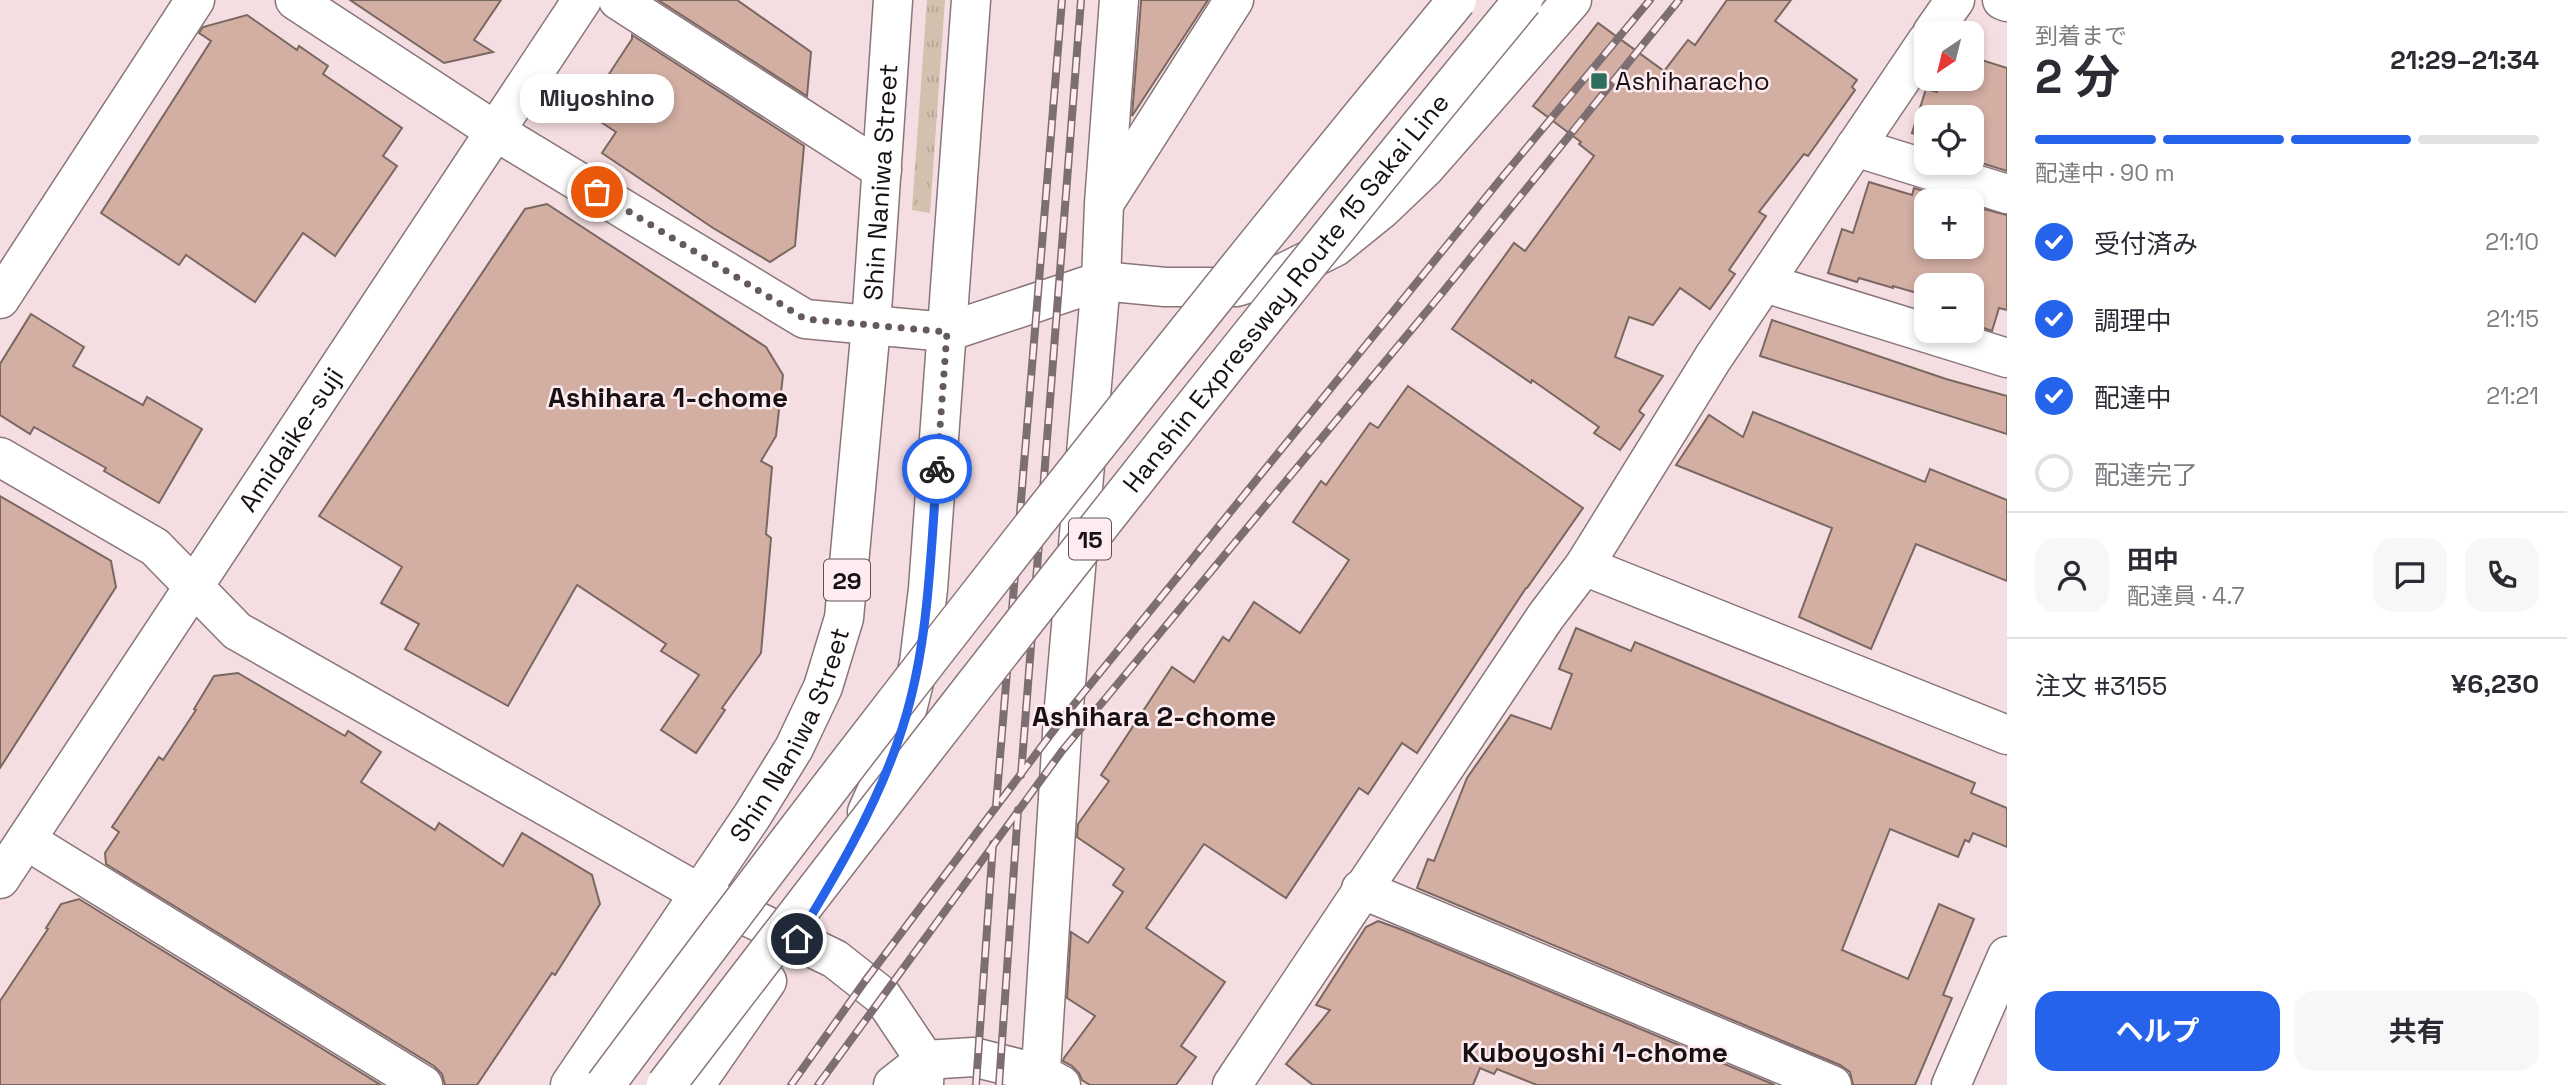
<!DOCTYPE html>
<html lang="ja">
<meta charset="utf-8">
<style>
:root{--surface:#fff;--page:#f7f7f7;--text:#2b2b33;--muted:#7c7c81;--line:#e1e1e2;--accent:#2563eb}
body{margin:0;font-family:"Space Grotesk","Noto Sans JP",sans-serif;background:var(--page);color:var(--text);height:100vh;display:flex;flex-direction:column;font-size:26px;white-space:nowrap}
*{box-sizing:border-box;margin:0}
p{font-size:23px;color:var(--muted)}
.icon{flex:none;width:38px;height:38px;fill:none;stroke:currentColor;stroke-width:2;stroke-linecap:round;stroke-linejoin:round}
.map{position:relative;flex:1;overflow:hidden}
.panel{display:flex;flex-direction:column;background:var(--surface);width:560px}
.panel>*{flex:none}
.needle{width:46px;rotate:215deg}
.buttons{position:absolute;left:1914px;top:21px;display:grid;gap:14px}
.buttons a{display:grid;place-items:center;width:70px;height:70px;border-radius:14px;background:var(--surface);box-shadow:0 4px 10px #0003;font-size:35px}
.pin{position:absolute;display:grid;place-items:center;width:60px;height:60px;color:#fff;margin:-30px;border:4px solid #fff;border-radius:50%;box-shadow:0 2px 7px #0007}
.courier{position:absolute;display:grid;place-items:center;width:70px;height:70px;margin:-35px;border:5px solid #2563eb;border-radius:50%;background:#fff;color:#222;box-shadow:0 2px 9px #0007}
.bubble{position:absolute;height:49px;border-radius:21px;background:var(--surface);box-shadow:0 4px 10px #0003;font-size:23px;font-weight:700;line-height:49px;text-align:center}
.overview em{font-style:normal;font-weight:700}
.overview div{display:flex;flex-direction:column-reverse}
.overview{display:flex;align-items:center;justify-content:space-between;height:119px;padding:0 28px}
h1{font-size:46px;font-weight:700;line-height:52px}
.bar{display:grid;grid-template-columns:repeat(4,1fr);gap:10px 7px;align-content:center;height:84px;padding:0 28px}
.bar i{height:9px;border-radius:5px;background:var(--line)}
.bar .current{background:var(--accent)}
.bar p{grid-column:span 4}
.line{display:flex;align-items:center;gap:18px;padding:0 28px;border-top:2px solid var(--line)}
.line div{flex:1}
.round{display:grid;place-items:center;flex:none;width:74px;height:74px;border-radius:21px;background:var(--page)}
ol{padding:0 28px;list-style:none}
li{display:flex;align-items:center;gap:21px;height:77px}
li p{margin-inline-start:auto}
li .icon{padding:7px;border-radius:50%;background:var(--accent);color:#fff;stroke-width:4}
li:last-child{color:var(--muted)}
li i{width:38px;height:38px;border:4px solid var(--line);border-radius:50%}
.primary-button{display:flex;gap:14px;margin-top:auto;padding:14px 28px}
.primary-button a{flex:1;height:80px;border-radius:21px;background:var(--accent);color:#fff;font-size:28px;font-weight:700;line-height:80px;text-align:center}
.primary-button a+a{background:var(--page);color:var(--text)}
main{display:flex;flex:1;min-height:0}
.map>svg:first-child{display:block}
</style>
<main>
<div class="map">
<svg width="2007" height="1085" viewBox="0 0 2007 1085">
<defs>
<pattern id="grass-tufts" width="24" height="20" patternUnits="userSpaceOnUse" patternTransform="scale(1.75)"><rect width="24" height="20" fill="#d2c1ae"/><path d="M3 7l-1-3M5 7V3M7 7l1-3M15 17l-1-3M17 17v-4M19 17l1-3" fill="none" stroke="#b4a595"/></pattern>
</defs>
<rect width="100%" height="100%" fill="#f5dee2"/>
<polygon fill="url(#grass-tufts)" points="927,0 945,0 930,213 912,210"/>
<g fill="#d2aea3" stroke="#7a6761" stroke-width="2">
<polygon points="350,0 501,0 474,40 493,52 444,63"/>
<polygon points="658,0 737,0 811,52 807,96"/>
<polygon points="1141,0 1208,0 1132,116 1141,2"/>
<polygon points="1727,0 1791,0 1775,21 1857,80 1852,87 1855,90 1808,156 1804,154 1759,212 1766,216 1729,270 1735,274 1710,309 1680,288 1653,325 1629,317 1615,357 1663,376 1639,411 1644,415 1620,450 1594,433 1599,427 1532,380 1531,383 1452,329 1514,243 1525,251 1594,156 1579,144 1581,142 1533,106 1598,23 1664,71 1688,40 1695,45"/>
<polygon points="247,15 297,50 299,46 328,66 323,74 402,128 383,156 397,166 335,256 303,233 255,302 186,255 179,265 101,213 211,41 199,33 203,27"/>
<polygon points="632,35 804,146 795,246 770,262 713,228 602,153 616,132 587,113 609,79 607,77 632,39"/>
<polygon points="1972,57 2007,68 2007,171 1972,160 1972,117 1927,117 1927,138 1912,133 1926,89 1937,92 1942,79 1972,79"/>
<polygon points="1869,182 1912,195 1914,188 1956,201 1927,201 1927,247 1972,247 1972,206 2007,215 2007,310 1999,308 1992,331 1972,324 1972,285 1927,285 1927,296 1893,286 1893,288 1859,278 1857,282 1828,273 1842,229 1853,233"/>
<polygon points="547,204 766,347 783,375 776,436 761,461 772,467 766,534 771,538 761,653 722,708 725,710 696,753 661,730 699,675 661,651 666,644 577,585 508,706 405,649 419,624 381,603 402,567 319,516 525,209"/>
<polygon points="31,314 84,347 73,366 143,405 147,397 202,429 159,503 104,471 106,468 34,427 30,434 0,415 0,364"/>
<polygon points="1772,320 1946,379 2007,396 2007,434 1760,356"/>
<polygon points="1408,386 1583,508 1527,588 1526,588 1417,753 1402,743 1368,794 1359,788 1286,898 1204,844 1146,928 1225,982 1181,1046 1196,1057 1176,1085 1090,1085 1082,1080 1079,1073 1072,1066 1063,1061 1064,1058 1095,1016 1067,998 1071,932 1088,943 1123,892 1113,885 1124,869 1077,837 1078,824 1109,781 1101,775 1172,667 1194,682 1223,637 1229,641 1254,602 1300,633 1349,560 1293,522 1321,481 1326,485 1370,423 1378,428"/>
<polygon points="1753,412 1925,482 1930,469 2007,500 2007,581 1916,544 1871,649 1799,617 1832,528 1676,465 1709,415 1743,437"/>
<polygon points="0,496 111,561 116,587 0,768"/>
<polygon points="1576,628 1631,651 1635,642 1975,783 1971,793 2007,808 2007,847 1973,833 1969,842 1965,840 1958,857 1890,829 1842,950 1908,979 1939,904 1974,919 1943,995 1952,998 1915,1085 1853,1085 1850,1072 1840,1065 1417,888 1428,859 1434,861 1467,778 1511,715 1551,729 1572,674 1559,669"/>
<polygon points="238,673 345,736 348,731 381,752 361,782 435,830 439,823 503,866 522,833 592,875 600,904 555,975 552,973 477,1085 445,1085 442,1074 434,1066 106,864 105,853 119,832 112,827 159,757 163,760 196,710 194,709 214,676"/>
<polygon points="79,899 381,1085 0,1085 0,1001 48,929 46,928 61,904"/>
<polygon points="1378,921 1400,929 1775,1085 1537,1085 1497,1069 1494,1074 1480,1068 1473,1085 1313,1085 1286,1064 1330,1010 1316,1005 1366,927"/>
</g>
<g fill="none" stroke-linecap="round" stroke-linejoin="round">
<defs>
<g id="minor">
<polyline points="295,0 495,131 805,319 947,332 1101,281"/>
<polyline points="618,0 882,170"/>
<polyline points="2002,0 2007,2"/>
<polyline points="1932,33 1955,0"/>
<polyline points="1855,147 2007,194"/>
<polyline points="1107,199 1234,0"/>
<polyline points="1765,283 2007,358"/>
<polyline points="0,299 195,0"/>
<polyline points="0,457 155,547 237,631 699,893 835,959 882,996 925,1060 924,1085"/>
<polyline points="1584,566 2007,735"/>
<polyline points="26,840 423,1085"/>
<path id="s1" d="M 0,879 L 582,0"/>
<polyline points="1361,889 1832,1085"/>
<polyline points="893,1085 925,1060 973,1057 1041,1074 1061,1085"/>
<polyline points="1040,1085 1063,718 1101,281 1104,204 1119,0"/>
<polyline points="1232,1085 1546,616 1584,566 1713,358 1927,41"/>
<polyline points="1951,1085 2007,956"/>
</g>
<g id="major">
<polyline points="867,812 899,741 919,663 928,589 971,0"/>
<path id="s2" d="M 570,1085 L 752,816 L 794,748 L 823,687 L 844,618 L 871,326 L 893,0"/>
<polyline points="695,1085 767,981"/>
</g>
<polyline id="highway" points="1101,281 1165,287 1236,287 1283,273 1335,247 1382,209 1425,168 1572,0"/>
</defs>
<use href="#minor" stroke="#897579" stroke-width="41"/>
<use href="#major" stroke="#897579" stroke-width="41"/>
<use href="#highway" stroke="#897579" stroke-width="41"/>
<use href="#minor" stroke="#fff" stroke-width="38"/>
<use href="#major" stroke="#fff" stroke-width="38"/>
<use href="#highway" stroke="#fff" stroke-width="38"/>
<defs>
<g id="rail">
<polyline points="1021,775 1081,0"/>
<polyline points="996,806 1062,0"/>
<polyline points="791,1085 865,981 1063,718 1504,175 1650,0"/>
<polyline points="818,1085 1062,751 1442,293 1679,0"/>
<polyline points="976,1085 993,844"/>
<polyline points="999,1085 1018,810"/>
</g>
</defs>
<use href="#rail" stroke="#7d6e71" stroke-width="8"/>
<use href="#rail" stroke="#ffecf0" stroke-width="5" stroke-dasharray="16" stroke-linecap="butt"/>
<defs>
<g id="highway-bridge">
<path d="M 605,1085 C 880,716 1164,354 1457,0"/>
<path id="s3" d="M 666,1085 C 946,719 1229,356 1523,0"/>
</g>
</defs>
<use href="#highway-bridge" stroke="#897579" stroke-width="41" stroke-linecap="butt"/>
<use href="#highway-bridge" stroke="#fff" stroke-width="38"/>
</g>
<g fill="none" stroke-linecap="round" stroke-linejoin="round">
<polyline stroke="#65595b" stroke-width="7" stroke-dasharray="0 12.6" points="597,192 805,319 947,332 937,469"/>
<path stroke="#2563eb" stroke-width="9" d="M 797,939 C 835,877 874,811 898,741 C 929,654 930,559 937,469"/>
</g>
<rect fill="#2e6e5c" stroke="#ffecf0" stroke-width="2.5" x="1590" y="72" width="18" height="18" rx="3.5"/>
<g text-anchor="middle" dominant-baseline="central" stroke-width="5" stroke-linejoin="round" paint-order="stroke">
<g fill="#ffecf0" stroke="#5d5355" stroke-width="2">
<rect x="1069" y="518.5" width="42" height="41" rx="5"/>
<rect x="824" y="559.5" width="46" height="41" rx="5"/>
</g>
<g font-size="24" font-weight="bold" fill="#181113">
<text x="1090" y="539">15</text>
<text x="847" y="580">29</text>
</g>
<g font-size="26" fill="#181113" stroke="#ffecf0" text-anchor="start">
<text x="1615" y="81">Ashiharacho</text>
</g>
<g font-size="26" fill="#181113" stroke="#ffecf0">
<text stroke="none"><textPath href="#s2" startOffset="982">Shin Naniwa Street</textPath></text>
<text stroke="none"><textPath href="#s3" startOffset="1006">Hanshin Expressway Route 15 Sakai Line</textPath></text>
<text stroke="none"><textPath href="#s1" startOffset="527">Amidaike-suji</textPath></text>
<text stroke="none"><textPath href="#s2" startOffset="415">Shin Naniwa Street</textPath></text>
</g>
<g font-size="28" font-weight="bold" fill="#181113" stroke="#ffecf0">
<text x="668" y="397">Ashihara 1-chome</text>
<text x="1154" y="716">Ashihara 2-chome</text>
<text x="1595" y="1052">Kuboyoshi 1-chome</text>
</g>
</g>
</svg>
<div class="buttons">
<a><svg class="needle" viewBox="-14 -14 28 28"><path d="M0-13l5 13h-10z" fill="#e53935"/><path d="M0 13l5-13h-10z" fill="#7c7c81"/></svg></a>
<a><svg class="icon" aria-label="locate" viewBox="0 0 24 24"><circle cx="12" cy="12" r="6"/><path d="M12 2v4M12 18v4M2 12h4M18 12h4"/></svg></a>
<a>+</a>
<a>−</a>
</div>
<div class="pin" style="left:597px;top:192px;background:#ea580c"><svg class="icon" aria-label="bag" viewBox="0 0 24 24"><path d="M5 8h14l-1 12H6zM9 8a3 3 0 0 1 6 0"/></svg></div>
<div class="pin" style="left:797px;top:939px;background:#1f2937"><svg class="icon" aria-label="home" viewBox="0 0 24 24"><path d="M3 11l9-7 9 7M6 9v11h12V9"/></svg></div>
<div class="courier" style="left:937px;top:469px"><svg class="icon" aria-label="bike" viewBox="0 0 24 24"><circle cx="6" cy="16" r="4"/><circle cx="18" cy="16" r="4"/><path d="M6 16l4-8h5l3 8M10 8l3 8H6M13 5h3"/></svg></div>
<div class="bubble" style="left:520px;top:74px;width:154px">Miyoshino</div>
</div>
<section class="panel">
<div class="overview"><div><h1>2 分</h1><p>到着まで</p></div><em>21:29–21:34</em></div>
<div class="bar"><i class="current"></i><i class="current"></i><i class="current"></i><i></i><p>配達中 · 90 m</p></div>
<ol>
<li><svg class="icon" aria-label="check" viewBox="0 0 24 24"><path d="M5 12l5 5 9-10"/></svg>受付済み<p>21:10</p></li>
<li><svg class="icon" aria-label="check" viewBox="0 0 24 24"><path d="M5 12l5 5 9-10"/></svg>調理中<p>21:15</p></li>
<li><svg class="icon" aria-label="check" viewBox="0 0 24 24"><path d="M5 12l5 5 9-10"/></svg>配達中<p>21:21</p></li>
<li><i></i>配達完了</li>
</ol>
<div class="line" style="height:126px"><a class="round"><svg class="icon" aria-label="person" viewBox="0 0 24 24"><circle cx="12" cy="8" r="4"/><path d="M4 21q1-7 8-7t8 7"/></svg></a><div><b>田中</b><p>配達員 · 4.7</p></div><a class="round"><svg class="icon" aria-label="chat" viewBox="0 0 24 24"><path d="M4 5h16v11H9l-5 4z"/></svg></a><a class="round"><svg class="icon" aria-label="phone" viewBox="0 0 24 24"><path d="M5 4h4l2 5-3 2q2 4 5 5l2-3 5 2v4C11 20 4 13 5 4z"/></svg></a></div>
<div class="line" style="height:91px"><div>注文 #3155</div><b>¥6,230</b></div>
<div class="primary-button"><a>ヘルプ</a><a>共有</a></div>
</section>
</main>
